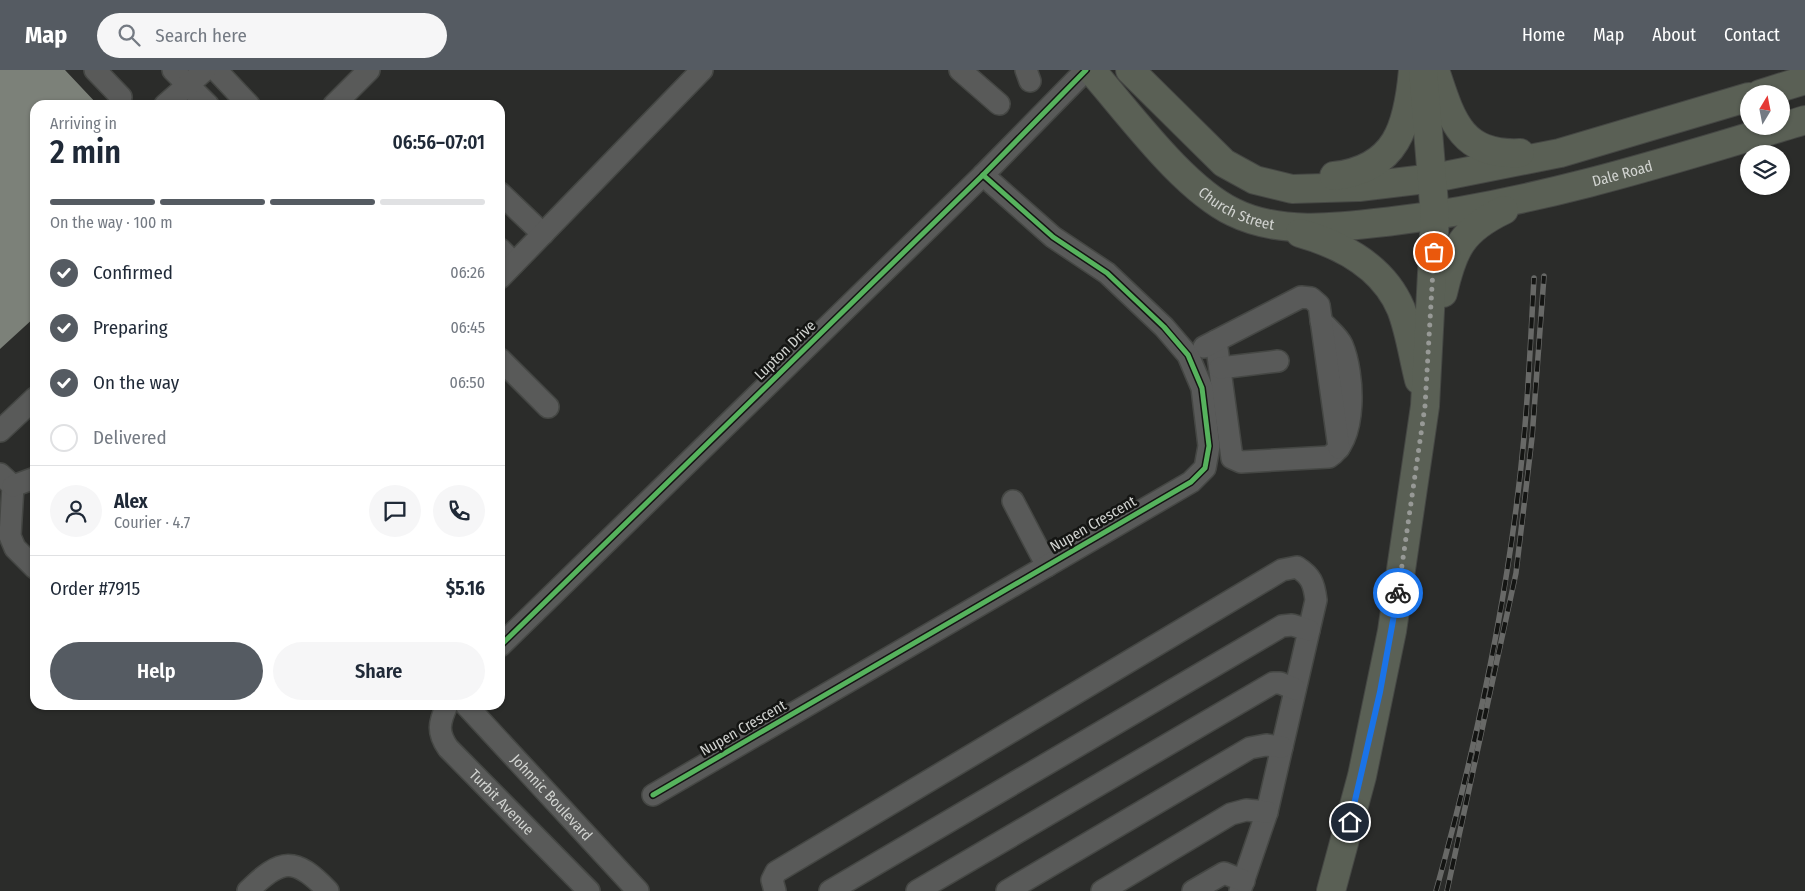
<!DOCTYPE html>
<meta charset="utf-8">
<style>
:root{--surface:#fff;--page:#f6f6f7;--text:#1f2937;--muted:#747a83;--line:#e0e1e3;--accent:#555b62}
body{margin:0;font-family:"Fira Sans Condensed",sans-serif;background:var(--page);color:var(--text);height:100vh;display:flex;flex-direction:column;font-size:19px;white-space:nowrap}
*{box-sizing:border-box;margin:0}
p{font-size:16px;color:var(--muted)}
.icon{flex:none;width:28px;height:28px;fill:none;stroke:currentColor;stroke-width:2;stroke-linecap:round;stroke-linejoin:round}
.map{position:relative;flex:1;overflow:hidden}
.drawer{position:absolute;left:30px;top:30px;width:475px;height:610px;display:flex;flex-direction:column;background:var(--surface);border-radius:15px;box-shadow:0 1px 4px #0004}
.drawer>*{flex:none}
.needle{width:32px;rotate:10deg}
.fabs{position:absolute;left:1740px;top:15px;display:grid;gap:10px}
.fabs a{display:grid;place-items:center;width:50px;height:50px;border-radius:50%;background:var(--surface);box-shadow:0 1px 4px #0004;font-size:25px}
.pin{position:absolute;display:grid;place-items:center;width:42px;height:42px;color:#fff;margin:-21px;border:2px solid #fff;border-radius:50%;box-shadow:0 1px 5px #0007}
.courier{position:absolute;display:grid;place-items:center;width:50px;height:50px;margin:-25px;border:4px solid #1a73e8;border-radius:50%;background:#fff;color:#222;box-shadow:0 1px 6px #0007}
.headline em{font-style:normal;font-weight:600}
.headline div{display:flex;flex-direction:column-reverse}
.headline{display:flex;align-items:center;justify-content:space-between;height:85px;padding:0 20px}
h1{font-size:32px;font-weight:600;line-height:38px}
.bar{display:grid;grid-template-columns:repeat(4,1fr);gap:8px 5px;align-content:center;height:60px;padding:0 20px}
.bar i{height:6px;border-radius:4px;background:var(--line)}
.bar .active{background:var(--accent)}
.bar p{grid-column:span 4}
.line{display:flex;align-items:center;gap:12px;padding:0 20px;border-top:1px solid var(--line)}
.line div{flex:1}
.round{display:grid;place-items:center;flex:none;width:52px;height:52px;border-radius:26px;background:var(--page)}
ol{padding:0 20px;list-style:none}
li{display:flex;align-items:center;gap:15px;height:55px}
li p{margin-inline-start:auto}
li .icon{padding:5px;border-radius:50%;background:var(--accent);color:#fff;stroke-width:4}
li:last-child{color:var(--muted)}
li i{width:28px;height:28px;border:2px solid var(--line);border-radius:50%}
.primary-button{display:flex;gap:10px;margin-top:auto;padding:10px 20px}
.primary-button a{flex:1;height:58px;border-radius:30px;background:var(--accent);color:#fff;font-size:20px;font-weight:600;line-height:58px;text-align:center}
.primary-button a+a{background:var(--page);color:var(--text)}
header{display:flex;align-items:center;gap:30px;box-sizing:border-box;height:70px;padding:0 25px;background:var(--accent);color:#fff}
header strong{font-size:24px}
nav{display:flex;gap:28px;margin-inline-start:auto;font-size:18px}
.search{width:350px;height:45px;background:var(--page);display:flex;align-items:center;gap:12px;box-sizing:border-box;padding:0 18px;border-radius:28px;color:var(--muted);font-size:19px}
.map>svg:first-child{display:block}
</style>
<header>
<strong>Map</strong>
<div class="search"><svg class="icon" aria-label="search" viewBox="0 0 24 24"><circle cx="10" cy="10" r="6"/><path d="M15 15l6 6"/></svg>Search here</div>
<nav><a>Home</a><a>Map</a><a>About</a><a>Contact</a></nav>
</header>
<div class="map">
<svg width="1805" height="821" viewBox="0 0 1805 821">
<rect width="100%" height="100%" fill="#2b2c2a"/>
<polygon fill="#7c8179" points="0,0 65,0 98,35 35,35 35,247 0,279"/>
<g fill="none" stroke-linecap="round" stroke-linejoin="round">
<defs>
<g id="minor">
<polyline points="95,0 121,27"/>
<polyline points="173,0 208,35"/>
<polyline points="216,0 249,35"/>
<polyline points="960,0 999,34"/>
<polyline points="1026,0 1030,11"/>
<polyline points="165,35 205,0"/>
<polyline points="334,35 369,0"/>
<polyline points="500,123 543,164"/>
<polyline points="500,179 514,193"/>
<polyline points="500,208 702,0"/>
<path d="M 1216,271 L 1232,388 L 1241,392 L 1329,387 C 1358,369 1354,303 1342,275 C 1338,266 1328,259 1321,251"/>
<polyline points="1204,277 1301,227 1311,228 1319,235 1339,378"/>
<polyline points="500,289 548,337"/>
<polyline points="1220,298 1278,291"/>
<polyline points="0,361 35,328"/>
<polyline points="0,404 13,416 10,466 15,478 35,498"/>
<polyline points="13,416 35,408"/>
<polyline points="1013,431 1047,496"/>
<polyline points="500,576 983,105 1086,0"/>
<path id="s1" d="M 447,635 C 439,653 437,662 448,678 L 589,821"/>
<path id="s2" d="M 466,635 L 638,821"/>
<polyline points="653,725 1191,412 1205,398 1209,376 1202,318 1188,285 1164,257 1107,203 1053,167 983,105"/>
<path d="M 248,821 C 281,788 295,786 328,821"/>
<path d="M 775,821 L 772,810 L 776,802 L 1282,500 L 1297,497 C 1311,506 1314,513 1316,530 L 1267,742 L 1240,821"/>
<polyline points="830,821 1282,556 1292,555 1309,560"/>
<polyline points="917,821 1273,613 1280,613 1295,619"/>
<polyline points="1007,821 1250,678 1266,675 1282,677"/>
<polyline points="1102,821 1231,744 1246,740 1267,742"/>
<polyline points="1193,821 1224,803 1244,811"/>
</g>
<g id="major">
<path id="s3" d="M 1091,0 C 1129,43 1182,117 1233,142 C 1281,166 1342,157 1393,151 C 1534,134 1670,91 1805,50"/>
<polyline points="1130,0 1224,93 1255,110 1292,119 1359,117 1434,108 1560,83 1749,27"/>
<path d="M 1435,0 C 1451,48 1460,86 1520,83"/>
<polyline points="1760,24 1805,10"/>
<path d="M 1334,106 C 1397,99 1408,56 1413,0"/>
<path d="M 1300,163 C 1342,175 1383,196 1401,239 C 1410,262 1413,287 1419,310"/>
<path d="M 1443,223 C 1453,179 1462,160 1504,140"/>
<polyline points="1331,821 1362,706 1392,561 1425,336 1435,146 1423,0"/>
</g>
</defs>
<use href="#minor" stroke="#454744" stroke-width="24"/>
<use href="#major" stroke="#454744" stroke-width="30"/>
<use href="#minor" stroke="#595a59" stroke-width="21"/>
<use href="#major" stroke="#5a6055" stroke-width="28"/>
<defs>
<g id="rail">
<path d="M 1436,821 C 1477,673 1510,520 1524,367 C 1529,314 1531,261 1534,208"/>
<polyline points="1447,821 1516,503 1532,368 1544,206"/>
</g>
</defs>
<use href="#rail" stroke="#686967" stroke-width="5.5"/>
<use href="#rail" stroke="#141513" stroke-width="4" stroke-dasharray="11" stroke-linecap="butt"/>
<defs>
<g id="cycleway">
<polyline points="500,576 983,105 1086,0"/>
<polyline points="653,725 1191,412 1205,398 1209,376 1202,318 1188,285 1164,257 1107,203 1053,167 983,105"/>
</g>
</defs>
<use href="#cycleway" stroke="#141513" stroke-width="8"/>
<use href="#cycleway" stroke="#56b35d" stroke-width="5"/>
</g>
<g fill="none" stroke-linecap="round" stroke-linejoin="round">
<polyline stroke="#979996" stroke-width="5" stroke-dasharray="0 9" points="1398,523 1425,336 1434,182"/>
<polyline stroke="#1a73e8" stroke-width="6" points="1350,752 1380,622 1398,523"/>
</g>
<g text-anchor="middle" dominant-baseline="central" stroke-width="5" stroke-linejoin="round" paint-order="stroke">
<g font-size="15" fill="#d1d3d0" stroke="#141513">
<text stroke="none"><textPath href="#s3" startOffset="599">Dale Road</textPath></text>
<text stroke="none"><textPath href="#s3" startOffset="204">Church Street</textPath></text>
<text transform="translate(785 280) rotate(-44)">Lupton Drive</text>
<text transform="translate(1093 454) rotate(-30)">Nupen Crescent</text>
<text transform="translate(743 658) rotate(-30)">Nupen Crescent</text>
<text stroke="none"><textPath href="#s2" startOffset="126">Johnnic Boulevard</textPath></text>
<text stroke="none"><textPath href="#s1" startOffset="122">Turbit Avenue</textPath></text>
</g>
</g>
</svg>
<div class="fabs">
<a><svg class="needle" viewBox="-14 -14 28 28"><path d="M0-13l5 13h-10z" fill="#e53935"/><path d="M0 13l5-13h-10z" fill="#747a83"/></svg></a>
<a><svg class="icon" aria-label="layers" viewBox="0 0 24 24"><path d="M12 4l9 5-9 5-9-5zM3 14l9 5 9-5"/></svg></a>
</div>
<div class="pin" style="left:1434px;top:182px;background:#ea580c"><svg class="icon" aria-label="bag" viewBox="0 0 24 24"><path d="M5 8h14l-1 12H6zM9 8a3 3 0 0 1 6 0"/></svg></div>
<div class="pin" style="left:1350px;top:752px;background:#1f2937"><svg class="icon" aria-label="home" viewBox="0 0 24 24"><path d="M3 11l9-7 9 7M6 9v11h12V9"/></svg></div>
<div class="courier" style="left:1398px;top:523px"><svg class="icon" aria-label="bike" viewBox="0 0 24 24"><circle cx="6" cy="16" r="4"/><circle cx="18" cy="16" r="4"/><path d="M6 16l4-8h5l3 8M10 8l3 8H6M13 5h3"/></svg></div>
<section class="drawer">
<div class="headline"><div><h1>2 min</h1><p>Arriving in</p></div><em>06:56–07:01</em></div>
<div class="bar"><i class="active"></i><i class="active"></i><i class="active"></i><i></i><p>On the way · 100 m</p></div>
<ol>
<li><svg class="icon" aria-label="check" viewBox="0 0 24 24"><path d="M5 12l5 5 9-10"/></svg>Confirmed<p>06:26</p></li>
<li><svg class="icon" aria-label="check" viewBox="0 0 24 24"><path d="M5 12l5 5 9-10"/></svg>Preparing<p>06:45</p></li>
<li><svg class="icon" aria-label="check" viewBox="0 0 24 24"><path d="M5 12l5 5 9-10"/></svg>On the way<p>06:50</p></li>
<li><i></i>Delivered</li>
</ol>
<div class="line" style="height:90px"><a class="round"><svg class="icon" aria-label="person" viewBox="0 0 24 24"><circle cx="12" cy="8" r="4"/><path d="M4 21q1-7 8-7t8 7"/></svg></a><div><b>Alex</b><p>Courier · 4.7</p></div><a class="round"><svg class="icon" aria-label="chat" viewBox="0 0 24 24"><path d="M4 5h16v11H9l-5 4z"/></svg></a><a class="round"><svg class="icon" aria-label="phone" viewBox="0 0 24 24"><path d="M5 4h4l2 5-3 2q2 4 5 5l2-3 5 2v4C11 20 4 13 5 4z"/></svg></a></div>
<div class="line" style="height:65px"><div>Order #7915</div><b>$5.16</b></div>
<div class="primary-button"><a>Help</a><a>Share</a></div>
</section>
</div>
